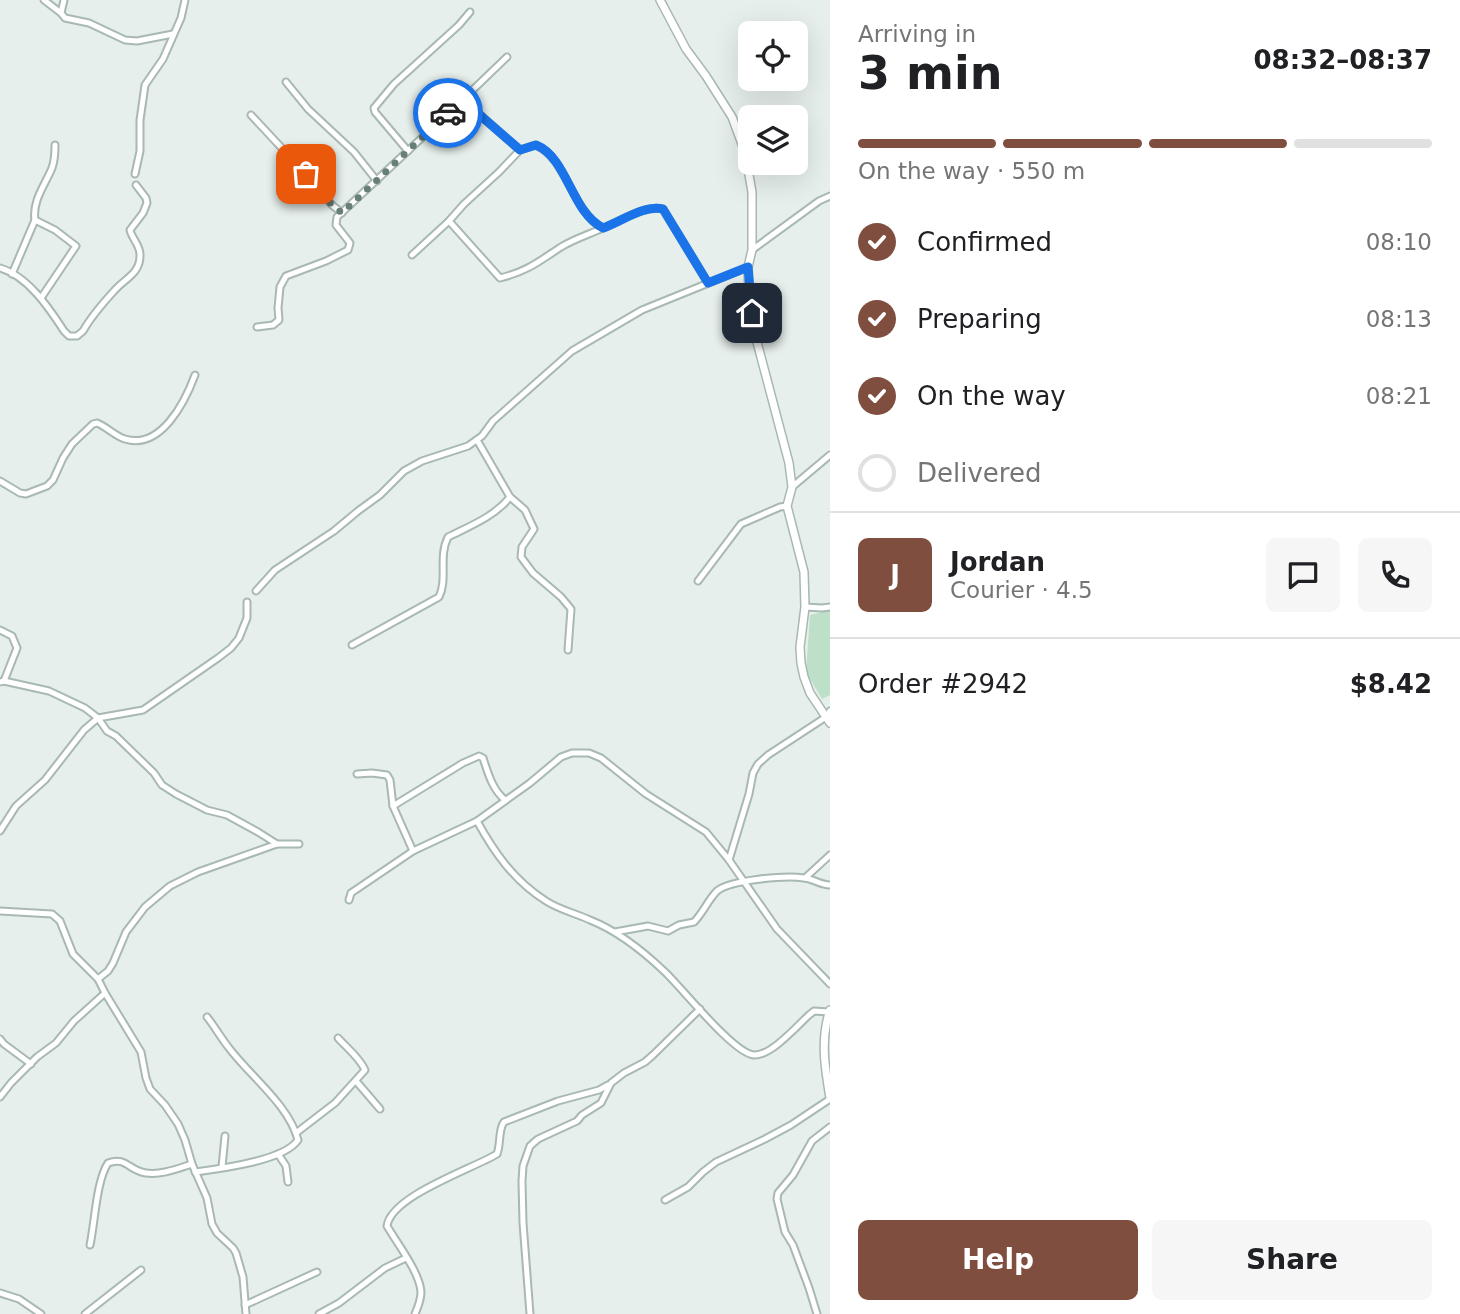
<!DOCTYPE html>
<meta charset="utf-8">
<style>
:root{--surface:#fff;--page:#f6f6f6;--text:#202124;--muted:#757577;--line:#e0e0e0;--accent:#7f4e3f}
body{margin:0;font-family:"DejaVu Sans",sans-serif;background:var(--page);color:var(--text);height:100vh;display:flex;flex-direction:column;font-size:26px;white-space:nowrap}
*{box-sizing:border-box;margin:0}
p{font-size:23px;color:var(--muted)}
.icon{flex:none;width:38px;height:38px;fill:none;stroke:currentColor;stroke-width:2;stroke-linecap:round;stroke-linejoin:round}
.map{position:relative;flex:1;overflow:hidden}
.details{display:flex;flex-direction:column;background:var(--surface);width:630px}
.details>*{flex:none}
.buttons{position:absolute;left:738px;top:21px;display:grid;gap:14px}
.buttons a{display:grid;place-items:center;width:70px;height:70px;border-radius:10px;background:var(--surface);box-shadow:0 7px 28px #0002;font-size:35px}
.pin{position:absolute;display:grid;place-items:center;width:60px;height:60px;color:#fff;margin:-30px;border-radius:14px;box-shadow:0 4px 10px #0006}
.courier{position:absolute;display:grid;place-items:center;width:70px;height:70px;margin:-35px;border:5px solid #1a73e8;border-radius:50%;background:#fff;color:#222;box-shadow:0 2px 9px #0007}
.overview em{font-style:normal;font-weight:600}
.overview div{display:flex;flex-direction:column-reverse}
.overview{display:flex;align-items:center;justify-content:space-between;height:119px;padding:0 28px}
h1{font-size:46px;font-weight:600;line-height:52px}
.bar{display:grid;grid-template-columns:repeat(4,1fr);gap:10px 7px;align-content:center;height:84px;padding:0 28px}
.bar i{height:9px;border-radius:5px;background:var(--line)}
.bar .current{background:var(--accent)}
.bar p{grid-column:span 4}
.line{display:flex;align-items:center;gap:18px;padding:0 28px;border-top:2px solid var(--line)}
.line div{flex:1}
.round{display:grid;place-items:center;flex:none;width:74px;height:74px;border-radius:10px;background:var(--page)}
ol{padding:0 28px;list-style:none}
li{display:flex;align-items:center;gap:21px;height:77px}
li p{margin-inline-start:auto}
li .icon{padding:7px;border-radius:50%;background:var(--accent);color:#fff;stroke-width:4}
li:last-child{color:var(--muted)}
li i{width:38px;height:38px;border:4px solid var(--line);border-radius:50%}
.cta{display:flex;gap:14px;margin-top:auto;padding:14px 28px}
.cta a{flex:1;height:80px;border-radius:10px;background:var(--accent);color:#fff;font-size:28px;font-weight:600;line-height:80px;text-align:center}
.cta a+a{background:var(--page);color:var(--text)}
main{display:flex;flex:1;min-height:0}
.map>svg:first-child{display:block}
</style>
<main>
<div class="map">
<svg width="830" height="1314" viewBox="0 0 830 1314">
<rect width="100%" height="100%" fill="#e6efeb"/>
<polygon fill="#bfe0c8" points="830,610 830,695 822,699 806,672 810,615"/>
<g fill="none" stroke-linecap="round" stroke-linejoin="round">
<defs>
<g id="minor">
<polyline points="44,0 61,13"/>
<polyline points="64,0 61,13 65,18 89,23 125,40 137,41 173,34"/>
<polyline points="286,82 308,109 354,152 377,181"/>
<polyline points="457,105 507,57"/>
<polyline points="251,115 306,174 332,205 342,213"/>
<polyline points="408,151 375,112 374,108 394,84 459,25 470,12"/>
<polyline points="135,174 140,151 140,120 145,85 163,59 181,18 185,0"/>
<polyline points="35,220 55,230 76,246 41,298"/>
<path d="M 449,221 L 500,278 C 528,271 538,262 561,247 C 574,239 590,234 603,228"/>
<polyline points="752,250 819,201 830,196"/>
<path d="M 412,255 L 449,221 L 464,204 L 499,172 L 520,150 L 535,145 C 567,157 572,213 603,228 C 619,222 646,204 663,209 L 708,283"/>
<path d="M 0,268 C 28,276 49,308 64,331 L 69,336 L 77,336 L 83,331 C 91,317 103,303 114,291 C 124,279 140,274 140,256 C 141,246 132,239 130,230 L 143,213 L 147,203 L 146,198 L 136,185"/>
<path d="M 12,274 L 35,220 C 32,201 45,185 52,168 C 55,160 55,153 55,145"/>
<polyline points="257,327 273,325 279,320 278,308 280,287 286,276 326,261 348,250 350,243 336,225 337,217 457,105 473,109 520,150"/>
<path d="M 0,481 L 20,493 L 26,494 L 47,486 L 53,480 L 63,458 L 72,444 L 93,424 L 97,423 C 107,427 115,436 125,439 C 161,450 185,402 195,375"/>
<polyline points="792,487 830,455"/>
<polyline points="510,497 525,510 534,529 522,547 521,557 533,573 561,597 571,609 568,650"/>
<polyline points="698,581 741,524 780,507 787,506"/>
<polyline points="256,591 275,570 334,531 358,511 380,495 404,471 422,461 468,446 482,436 493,421 572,351 642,310 748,267"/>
<polyline points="805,607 822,608 830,607"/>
<polyline points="0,630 12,636 17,648 4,681"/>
<path d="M 352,645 L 439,597 C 448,579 438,557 448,537 C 470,526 494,517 510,497 L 477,440"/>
<polyline points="0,682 4,681 49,691 85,708 98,718 107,731 116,736 154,773 162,785 176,794 207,810 227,815 258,832 277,844"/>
<polyline points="357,774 372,773 387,775 390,780 393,806 413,851"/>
<path d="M 393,806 L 463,763 L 479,756 L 483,758 C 488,773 492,789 505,800"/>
<path d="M 477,821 C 494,852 514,881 546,901 C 560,910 575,913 590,920 C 618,931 643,951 665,972 C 682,988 734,1054 754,1055 C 771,1056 797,1026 809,1015 L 814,1011 L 829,1012"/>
<polyline points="0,831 16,806 45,780 84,730 98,718 143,710 218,658 231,648 239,638 247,618 247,602"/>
<polyline points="729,860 749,794 753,773 758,764 768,755 826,717 830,711"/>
<polyline points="805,878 830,855"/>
<polyline points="349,900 351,893 413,851 477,821 530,783 561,757 572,753 589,753 601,758 646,794 706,832 729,860 777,929 830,984"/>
<polyline points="0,911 52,914 60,921 73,954 98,979 105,993 141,1052 146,1078 150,1089 165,1105 178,1124 185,1140 192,1164 207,1198 212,1224 217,1233 233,1248 236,1253 243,1277 246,1314"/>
<path d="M 615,932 L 648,926 L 668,931 L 679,925 L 694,922 C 703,913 708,900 717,891 C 730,880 786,875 804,878 C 814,879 820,885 830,885"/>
<polyline points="98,979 108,971 113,963 126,932 145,907 170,886 198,872 277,844 299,844"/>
<polyline points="0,1039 4,1044 31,1064"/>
<polyline points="356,1081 380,1109"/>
<polyline points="0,1097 11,1083 37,1057 56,1043 74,1021 105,993"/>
<path d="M 296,1133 L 335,1103 L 365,1070 C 360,1058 347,1048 338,1038"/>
<polyline points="278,1154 286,1166 288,1182"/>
<polyline points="222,1167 225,1136"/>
<path d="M 195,1172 C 219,1169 284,1161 298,1140 C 289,1105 250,1076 229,1048 C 221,1038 215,1027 207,1017"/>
<polyline points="665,1200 688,1187 703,1172 716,1162 765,1139 791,1125 830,1099"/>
<path d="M 90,1245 C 95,1222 96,1182 108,1163 C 126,1156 129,1171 146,1173 C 162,1175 176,1169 192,1164"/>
<polyline points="0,1293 19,1299 41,1314"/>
<polyline points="245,1305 317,1272"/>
<polyline points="85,1314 141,1270"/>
<polyline points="319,1314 339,1303 385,1268 406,1258"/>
<path d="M 415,1314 C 418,1307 421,1300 421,1292 C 420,1273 397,1243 387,1226 C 391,1196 472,1169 497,1154 C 501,1144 498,1130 504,1122 L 558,1101 L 599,1090 L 608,1085"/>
<polyline points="530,1314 523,1223 522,1181 523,1166 530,1146 538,1139 577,1121 582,1115 601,1103 611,1083 624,1073 645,1062 653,1055 700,1009"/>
<polyline points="817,1314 809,1288 793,1245 785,1232 777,1199 778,1193 793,1175 812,1141 830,1127"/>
</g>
<g id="tertiary">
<polyline points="660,0 686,49 706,76 732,117 745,152 752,192 752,250 748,267 749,295 753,327 789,463 792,487 787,506 804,572 805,607 800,647 801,663 804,677 810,693 830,723"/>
<path d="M 830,1010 C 820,1039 825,1068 830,1098"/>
</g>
</defs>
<use href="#minor" stroke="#a8b8b2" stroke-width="9"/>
<use href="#tertiary" stroke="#a8b8b2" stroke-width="10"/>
<use href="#minor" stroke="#fff" stroke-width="5"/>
<use href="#tertiary" stroke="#fff" stroke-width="7"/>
</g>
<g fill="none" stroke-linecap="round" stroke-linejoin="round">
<polyline stroke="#687f78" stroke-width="7" stroke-dasharray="0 12.6" points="306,174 332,205 342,213 448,113"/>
<path stroke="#1a73e8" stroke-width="9" d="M 448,113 L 457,105 L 473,109 L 520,150 L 536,145 C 568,158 571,212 603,228 C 620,222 646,204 663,209 L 708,283 L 748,267 L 752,313"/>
</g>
</svg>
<div class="buttons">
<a><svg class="icon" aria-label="locate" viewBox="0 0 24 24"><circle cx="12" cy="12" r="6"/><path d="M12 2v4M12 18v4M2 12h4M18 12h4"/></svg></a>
<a><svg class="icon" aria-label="layers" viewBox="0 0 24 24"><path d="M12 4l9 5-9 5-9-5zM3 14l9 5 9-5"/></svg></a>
</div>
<div class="pin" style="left:306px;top:174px;background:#ea580c"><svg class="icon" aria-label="bag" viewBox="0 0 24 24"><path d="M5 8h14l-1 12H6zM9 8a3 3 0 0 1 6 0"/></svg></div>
<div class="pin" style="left:752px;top:313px;background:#1f2937"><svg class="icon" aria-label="home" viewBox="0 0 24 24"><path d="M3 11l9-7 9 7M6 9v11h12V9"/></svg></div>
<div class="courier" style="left:448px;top:113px"><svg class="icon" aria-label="car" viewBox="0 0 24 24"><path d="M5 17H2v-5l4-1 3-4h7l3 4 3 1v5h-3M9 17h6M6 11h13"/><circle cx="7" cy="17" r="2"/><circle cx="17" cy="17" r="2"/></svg></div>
</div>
<section class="details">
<div class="overview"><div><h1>3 min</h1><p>Arriving in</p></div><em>08:32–08:37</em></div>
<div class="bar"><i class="current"></i><i class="current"></i><i class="current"></i><i></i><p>On the way · 550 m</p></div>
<ol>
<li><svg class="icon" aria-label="check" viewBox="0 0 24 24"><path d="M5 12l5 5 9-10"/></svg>Confirmed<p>08:10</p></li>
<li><svg class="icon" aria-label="check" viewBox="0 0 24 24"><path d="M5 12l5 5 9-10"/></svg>Preparing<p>08:13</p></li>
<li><svg class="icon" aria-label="check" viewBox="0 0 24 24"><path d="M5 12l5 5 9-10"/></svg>On the way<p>08:21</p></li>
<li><i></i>Delivered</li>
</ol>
<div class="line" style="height:126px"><b class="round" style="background:var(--accent);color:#fff">J</b><div><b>Jordan</b><p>Courier · 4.5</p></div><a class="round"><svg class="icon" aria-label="chat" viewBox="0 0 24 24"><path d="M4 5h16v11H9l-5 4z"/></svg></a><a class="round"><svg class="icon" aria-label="phone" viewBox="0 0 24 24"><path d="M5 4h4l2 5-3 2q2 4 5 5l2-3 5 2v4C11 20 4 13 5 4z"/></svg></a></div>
<div class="line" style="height:91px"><div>Order #2942</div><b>$8.42</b></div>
<div class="cta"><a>Help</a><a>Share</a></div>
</section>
</main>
